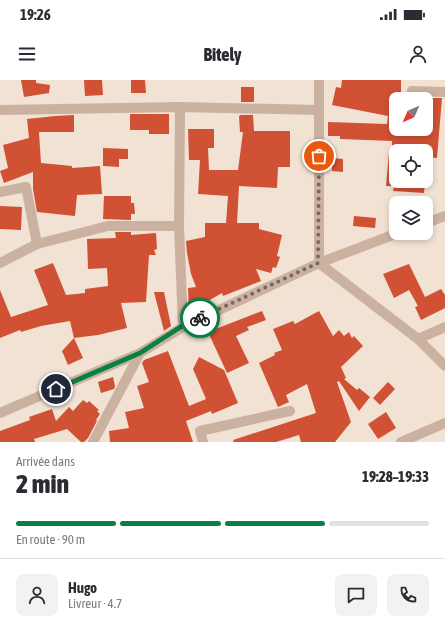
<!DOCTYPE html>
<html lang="fr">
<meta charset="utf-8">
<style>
:root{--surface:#fff;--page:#f2f2f3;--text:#2b2b33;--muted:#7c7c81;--line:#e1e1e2;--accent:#0b8043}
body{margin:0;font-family:"Asap Condensed",sans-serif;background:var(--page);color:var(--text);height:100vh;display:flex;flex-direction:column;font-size:15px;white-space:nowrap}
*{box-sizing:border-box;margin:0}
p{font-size:13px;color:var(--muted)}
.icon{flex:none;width:22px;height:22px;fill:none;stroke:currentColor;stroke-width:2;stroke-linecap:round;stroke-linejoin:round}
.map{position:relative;height:362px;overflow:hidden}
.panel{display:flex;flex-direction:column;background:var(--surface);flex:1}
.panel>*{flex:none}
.needle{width:26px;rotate:225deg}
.buttons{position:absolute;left:389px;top:12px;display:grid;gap:8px}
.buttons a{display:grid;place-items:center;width:44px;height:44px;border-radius:8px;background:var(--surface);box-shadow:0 2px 6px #0003;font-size:20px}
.pin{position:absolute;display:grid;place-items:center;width:34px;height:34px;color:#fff;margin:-17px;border:2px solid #fff;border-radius:50%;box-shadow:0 1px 4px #0007}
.courier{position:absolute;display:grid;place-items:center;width:40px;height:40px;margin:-20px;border:3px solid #0b8043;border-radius:50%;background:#fff;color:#222;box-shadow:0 1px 5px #0007}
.headline em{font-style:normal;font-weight:800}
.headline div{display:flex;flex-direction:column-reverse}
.headline{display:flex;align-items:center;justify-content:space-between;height:68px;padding:0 16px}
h1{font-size:26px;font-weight:800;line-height:30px}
.bar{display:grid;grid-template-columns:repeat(4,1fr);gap:6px 4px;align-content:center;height:48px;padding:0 16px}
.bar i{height:5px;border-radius:3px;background:var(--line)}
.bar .current{background:var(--accent)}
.bar p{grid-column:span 4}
.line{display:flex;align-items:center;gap:10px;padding:0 16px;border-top:1px solid var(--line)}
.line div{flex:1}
.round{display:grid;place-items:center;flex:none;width:42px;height:42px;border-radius:8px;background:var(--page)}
.status{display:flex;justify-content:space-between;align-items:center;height:28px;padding:0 20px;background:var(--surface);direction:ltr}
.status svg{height:11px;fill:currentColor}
header{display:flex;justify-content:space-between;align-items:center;height:52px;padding:0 16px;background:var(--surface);font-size:18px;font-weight:800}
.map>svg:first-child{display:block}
</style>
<div class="status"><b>19:26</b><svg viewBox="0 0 49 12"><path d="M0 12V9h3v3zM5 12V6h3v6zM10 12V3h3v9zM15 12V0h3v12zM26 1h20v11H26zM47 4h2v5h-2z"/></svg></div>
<header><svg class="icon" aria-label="menu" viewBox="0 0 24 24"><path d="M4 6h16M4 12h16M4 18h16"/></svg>Bitely<svg class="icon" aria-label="person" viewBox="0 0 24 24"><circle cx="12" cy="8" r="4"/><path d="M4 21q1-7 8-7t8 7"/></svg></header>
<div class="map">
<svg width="445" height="362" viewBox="0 0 445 362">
<rect width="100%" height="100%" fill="#f2e2d4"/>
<g fill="#d15134">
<polygon points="21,0 36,0 36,3 50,5 49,13 24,17"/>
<polygon points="84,0 102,0 103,15 85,16"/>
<polygon points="131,0 145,0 146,13 131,13"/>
<polygon points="342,0 401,0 401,19 396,19 396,49 426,49 427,18 442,18 437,78 426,77 426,71 392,71 392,61 340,59 340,56 328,56 328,42 387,44 388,36 332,25 336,7 341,8"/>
<rect x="241" y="7" width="13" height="15"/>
<polygon points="130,34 169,34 169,54 149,54 149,50 130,50"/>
<polygon points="74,35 74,52 39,52 41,83 72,86 72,88 100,86 102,114 77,115 75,136 37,132 33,109 33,92 4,103 0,91 8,88 3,65 29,58 27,39 55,36"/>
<polygon points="241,35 253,35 254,51 290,51 290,87 278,87 277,108 239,106 237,143 259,143 259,149 282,155 277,176 280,177 276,188 273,187 271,193 256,189 261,201 223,216 222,213 189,232 188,208 196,207 191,194 187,173 186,161 205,157 205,143 226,143 228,116 198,114 200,80 189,80 188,49 214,49 214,68 208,68 209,90 238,90 243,52 240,52 239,36"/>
<polygon points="103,68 128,69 128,79 119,79 119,87 103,86"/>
<polygon points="389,73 396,74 396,101 425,101 424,113 393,111 394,106 386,106"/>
<polygon points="332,78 343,79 343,92 332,91"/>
<polygon points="104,116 131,116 131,123 134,123 135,134 131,134 131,140 103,139"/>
<polygon points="0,126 22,127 21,150 0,149"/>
<polygon points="354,136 376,138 375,148 353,146"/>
<polygon points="115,152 131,152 131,155 156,153 157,169 154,170 156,175 149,175 146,222 121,223 127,248 98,255 74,258 83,278 68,285 62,271 74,258 70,241 41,246 21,252 20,250 0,258 0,210 11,237 48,225 34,190 53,183 66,215 85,213 85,209 108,206 107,188 88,189 87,159 116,158"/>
<polygon points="409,184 425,217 441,209 445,215 445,228 421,240 415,227 418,226 409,210 394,218 383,194"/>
<polygon points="154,212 164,212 171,246 164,251"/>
<polygon points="262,231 266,240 247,247 249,250 236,256 249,283 227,293 208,252"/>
<polygon points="319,231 333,256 339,250 344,256 349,252 352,258 354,256 363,266 341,287 346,298 344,299 357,310 359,308 370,317 359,331 339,301 337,302 351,342 335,362 301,362 299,355 276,362 234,362 233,360 316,333 307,304 286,315 289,322 278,327 259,283 275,275 274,273 282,270 273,249 293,241 295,244"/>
<polygon points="168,271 189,326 206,319 193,289 199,277 224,290 238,323 212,334 211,331 186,341 193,362 110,362 109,351 129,348 125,332 144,328 137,306 149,302 142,283 144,280"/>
<polygon points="113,297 115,306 114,309 101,313 98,302"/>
<polygon points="388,302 395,309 380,325 373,318"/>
<polygon points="83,320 87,323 89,321 99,330 97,331 100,334 96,340 97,341 88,358 84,362 81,362 67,349 34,359 35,362 0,362 0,351 30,340 29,337 52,329 56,341 69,327 73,331"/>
<polygon points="386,332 396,348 378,359 368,344"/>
</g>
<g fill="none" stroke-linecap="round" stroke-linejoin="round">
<g stroke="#cbb19f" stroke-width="10">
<polyline points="319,0 319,183 418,259 445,286"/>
<polyline points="411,19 412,11 445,12"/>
<polyline points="180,27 179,146 183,247"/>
<polyline points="0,30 180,27 319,30"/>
<polyline points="0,112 26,107 37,164"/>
<polyline points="426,143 445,136"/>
<polyline points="0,183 37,164 108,146 179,146"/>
<polyline points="418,259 445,247"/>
<polyline points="0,333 140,273 183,247 319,183 398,153"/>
<polyline points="93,362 140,273"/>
<polyline points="203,362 200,351 290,331"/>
<polyline points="401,362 445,343"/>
</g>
</g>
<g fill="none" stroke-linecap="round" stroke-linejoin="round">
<polyline stroke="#766962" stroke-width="4" stroke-dasharray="0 7.2" points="200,238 318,183 319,76"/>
<polyline stroke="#0b8043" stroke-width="5" points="56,309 140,273 182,246 200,238"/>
</g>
</svg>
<div class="buttons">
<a><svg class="needle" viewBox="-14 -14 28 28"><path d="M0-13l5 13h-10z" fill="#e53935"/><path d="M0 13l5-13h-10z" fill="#7c7c81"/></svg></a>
<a><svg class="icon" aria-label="locate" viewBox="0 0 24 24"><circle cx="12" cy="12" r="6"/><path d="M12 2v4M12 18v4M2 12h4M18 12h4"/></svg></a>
<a><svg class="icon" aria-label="layers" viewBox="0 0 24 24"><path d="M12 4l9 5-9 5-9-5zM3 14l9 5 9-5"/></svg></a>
</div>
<div class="pin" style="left:319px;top:76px;background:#ea580c"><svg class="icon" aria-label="bag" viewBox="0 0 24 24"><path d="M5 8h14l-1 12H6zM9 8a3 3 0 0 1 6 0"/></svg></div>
<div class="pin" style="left:56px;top:309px;background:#1f2937"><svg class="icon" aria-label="home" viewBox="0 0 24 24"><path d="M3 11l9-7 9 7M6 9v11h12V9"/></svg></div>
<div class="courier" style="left:200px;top:238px"><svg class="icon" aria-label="bike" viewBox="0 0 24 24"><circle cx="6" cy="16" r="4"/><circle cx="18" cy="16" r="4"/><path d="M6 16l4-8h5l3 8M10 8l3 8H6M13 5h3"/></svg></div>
</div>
<section class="panel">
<div class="headline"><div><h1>2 min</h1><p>Arrivée dans</p></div><em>19:28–19:33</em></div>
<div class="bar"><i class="current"></i><i class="current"></i><i class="current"></i><i></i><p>En route · 90 m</p></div>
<div class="line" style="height:72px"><a class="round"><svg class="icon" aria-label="person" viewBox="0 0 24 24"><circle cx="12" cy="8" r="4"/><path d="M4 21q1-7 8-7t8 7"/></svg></a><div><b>Hugo</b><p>Livreur · 4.7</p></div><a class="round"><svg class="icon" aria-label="chat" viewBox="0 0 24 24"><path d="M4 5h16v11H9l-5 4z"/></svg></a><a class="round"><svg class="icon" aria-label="phone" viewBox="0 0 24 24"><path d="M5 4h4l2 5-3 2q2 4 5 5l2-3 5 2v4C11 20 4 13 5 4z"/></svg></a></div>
</section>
